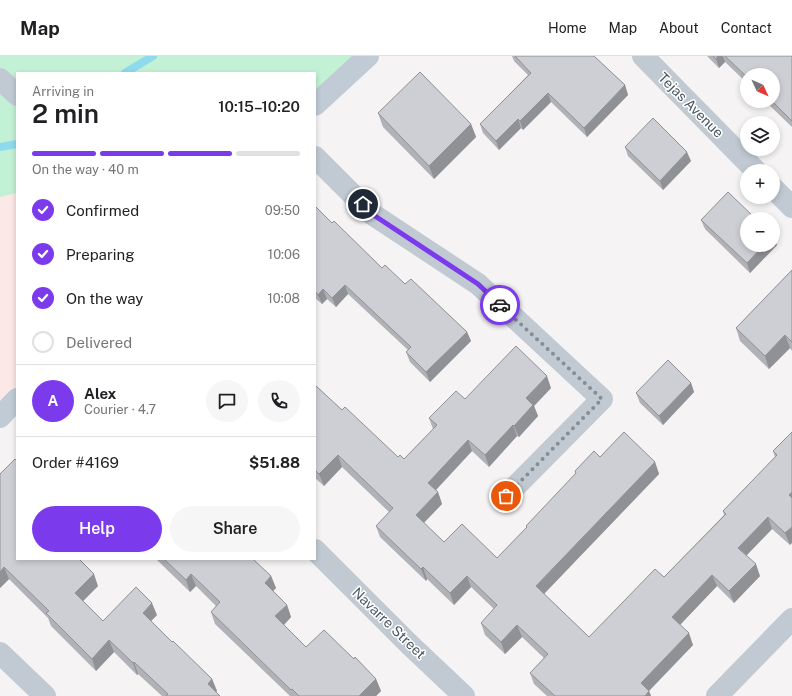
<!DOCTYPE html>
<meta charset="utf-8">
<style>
:root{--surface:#fff;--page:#f6f6f6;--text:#202124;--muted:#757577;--line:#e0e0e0;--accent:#7c3aed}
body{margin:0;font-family:"Public Sans",sans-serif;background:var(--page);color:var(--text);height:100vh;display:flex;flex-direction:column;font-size:15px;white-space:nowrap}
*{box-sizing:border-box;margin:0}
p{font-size:13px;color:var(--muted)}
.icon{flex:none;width:22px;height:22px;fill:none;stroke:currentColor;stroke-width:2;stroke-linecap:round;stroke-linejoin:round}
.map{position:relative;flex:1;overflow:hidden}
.sheet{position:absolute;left:16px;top:16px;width:300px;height:488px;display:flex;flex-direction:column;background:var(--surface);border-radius:0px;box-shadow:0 2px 6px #0003}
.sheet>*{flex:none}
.needle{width:26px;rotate:134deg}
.controls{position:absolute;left:740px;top:12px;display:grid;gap:8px}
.controls a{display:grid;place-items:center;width:40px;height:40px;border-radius:50%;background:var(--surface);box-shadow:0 2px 6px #0003;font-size:20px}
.pin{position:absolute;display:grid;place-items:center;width:34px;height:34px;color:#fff;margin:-17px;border:2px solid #fff;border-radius:50%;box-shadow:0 1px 4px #0007}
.courier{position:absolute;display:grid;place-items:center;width:40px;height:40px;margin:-20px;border:3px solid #7c3aed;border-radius:50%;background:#fff;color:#222;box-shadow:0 1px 5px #0007}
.headline em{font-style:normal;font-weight:600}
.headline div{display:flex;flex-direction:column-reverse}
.headline{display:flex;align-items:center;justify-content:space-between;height:68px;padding:0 16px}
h1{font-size:26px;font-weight:600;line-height:30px}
.bar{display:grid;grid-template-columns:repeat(4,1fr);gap:6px 4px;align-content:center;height:48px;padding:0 16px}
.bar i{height:5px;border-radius:3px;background:var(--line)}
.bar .active{background:var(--accent)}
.bar p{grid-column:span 4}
.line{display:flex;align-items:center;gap:10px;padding:0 16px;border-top:1px solid var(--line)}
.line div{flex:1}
.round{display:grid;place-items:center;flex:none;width:42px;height:42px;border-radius:21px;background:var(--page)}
ol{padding:0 16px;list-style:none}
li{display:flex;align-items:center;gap:12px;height:44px}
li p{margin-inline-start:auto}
li .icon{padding:4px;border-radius:50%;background:var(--accent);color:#fff;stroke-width:4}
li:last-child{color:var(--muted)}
li i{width:22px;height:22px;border:2px solid var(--line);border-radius:50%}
.button{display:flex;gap:8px;margin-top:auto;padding:8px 16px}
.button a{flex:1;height:46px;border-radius:24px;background:var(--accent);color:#fff;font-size:16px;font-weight:600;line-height:46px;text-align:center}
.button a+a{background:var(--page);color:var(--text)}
header{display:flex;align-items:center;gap:24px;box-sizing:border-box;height:56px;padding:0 20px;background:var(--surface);border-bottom:1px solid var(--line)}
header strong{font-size:19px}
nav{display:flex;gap:22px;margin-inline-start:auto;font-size:14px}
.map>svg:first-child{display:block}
</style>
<header>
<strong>Map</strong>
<nav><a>Home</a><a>Map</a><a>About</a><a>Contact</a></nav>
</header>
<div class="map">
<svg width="792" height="640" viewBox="0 0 792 640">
<rect width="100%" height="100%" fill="#f5f3f3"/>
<polygon fill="#fce8e6" points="0,0 315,17 17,17 17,343 0,361"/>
<polygon fill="#c3f1d5" points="0,0 368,0 315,49 315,17 17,17 17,137 0,141"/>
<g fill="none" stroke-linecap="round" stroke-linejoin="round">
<g stroke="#90daee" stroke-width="8">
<polyline points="125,17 153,0"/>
<polyline points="0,91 17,88"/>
</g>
<g stroke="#c1cad2" stroke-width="22">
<polyline points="643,0 756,115"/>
<polyline points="0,23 17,39"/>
<polyline points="315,101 372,158 478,228 602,343 506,440"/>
<polyline points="773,132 792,151"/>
<polyline points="315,494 409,588 464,640"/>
<polyline points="0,597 45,640"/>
<polyline points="717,640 792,563"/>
</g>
<g stroke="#c1cbd6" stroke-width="22">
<polyline points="315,49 368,0"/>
<polyline points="0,361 17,343"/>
</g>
</g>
<g fill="#b0b2b7">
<polygon points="512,0 594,0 625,29 628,39 587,81 551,46 523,74 521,72 499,94 483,77 480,68 528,19 514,5"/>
<polygon points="707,0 792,0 792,71 765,45 773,45 747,19 747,27 725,6 719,12"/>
<polygon points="378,57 471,68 476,81 434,123 383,71"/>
<polygon points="625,91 691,105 663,134 628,100"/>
<polygon points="315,150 332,167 382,212 405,228 467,276 471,285 430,326 410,306 406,296 408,294 348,238 336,251 327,243 322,248 315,242"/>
<polygon points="701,164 777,189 750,217 705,173"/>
<polygon points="792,214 792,295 790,292 769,313 740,285 736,272"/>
<polygon points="691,327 694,336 663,369 640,347 636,337"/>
<polygon points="315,329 342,354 398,401 404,403 433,373 429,362 465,343 551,332 534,350 538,360 519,381 517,380 489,411 472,395 436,434 438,436 442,448 423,467 444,486 497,502 527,471 526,470 576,418 575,415 600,401 655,406 659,418 544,538 589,581 664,521 724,459 723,455 775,401 773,395 792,376 790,489 772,473 746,500 760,520 734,547 717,530 680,569 693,589 649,635 651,640 547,640 534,628 530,617 544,602 522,581 505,598 485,579 481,567 494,553 471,531 454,549 427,523 426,525 380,481 376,470 389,456 342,411 324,430 315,422"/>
<polygon points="0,418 17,503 98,530 83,545 103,565 157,559 151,565 172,586 212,623 217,635 216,636 220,640 162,640 138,618 137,619 114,596 96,615 51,570 48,562 9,523 0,532"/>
<polygon points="156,503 253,503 271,520 276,532 273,535 287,549 291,561 284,569 306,591 354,603 376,623 381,635 376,640 290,640 215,568 211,556 216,550 196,530 190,536"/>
</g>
<g fill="#909195">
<polygon points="718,0 723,0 725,6 719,12 716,3"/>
<polygon points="625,29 628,39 587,81 584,72"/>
<polygon points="548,37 551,46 523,74 520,65"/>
<polygon points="518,63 521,72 499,94 496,85"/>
<polygon points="471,68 476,81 434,123 429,110"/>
<polygon points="687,96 691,105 663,134 660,125"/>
<polygon points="773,180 777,189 750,217 747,207 764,189 773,189"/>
<polygon points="345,229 348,238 336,251 332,242"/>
<polygon points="323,233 327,243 322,248 318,239"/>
<polygon points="467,276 471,285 430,326 426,316"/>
<polygon points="785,279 790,292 769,313 765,300"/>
<polygon points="547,320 551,332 534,350 538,360 519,381 514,370 526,342"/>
<polygon points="691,327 694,336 663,369 659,360"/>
<polygon points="513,369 517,380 489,411 485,399"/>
<polygon points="468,384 472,395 432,438 428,427"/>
<polygon points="338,399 342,411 324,430 319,418"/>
<polygon points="655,406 659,418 540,542 536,530"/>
<polygon points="438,436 442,448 420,471 416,459"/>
<polygon points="792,436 792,446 789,439"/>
<polygon points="768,461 772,473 743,503 738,492"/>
<polygon points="792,471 792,487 790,489 785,477"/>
<polygon points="756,508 760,520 734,547 729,535"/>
<polygon points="4,511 9,523 0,532 0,516"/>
<polygon points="423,511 427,523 426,525 421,513"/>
<polygon points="94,518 98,530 79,549 75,537"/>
<polygon points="191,518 196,530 190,536 186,524"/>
<polygon points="712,519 717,530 676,573 672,561"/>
<polygon points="271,520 276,532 269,539 265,527"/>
<polygon points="467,520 471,531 454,549 450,537"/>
<polygon points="152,547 157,559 147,569 143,557"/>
<polygon points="287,549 291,561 280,573 275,560"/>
<polygon points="517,569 522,581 505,598 501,586"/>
<polygon points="689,577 693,589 645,639 641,627"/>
<polygon points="109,584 114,596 96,615 92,603"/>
<polygon points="134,606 138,618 137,619 133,607"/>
<polygon points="212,623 217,635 212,640 208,628"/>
<polygon points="376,623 381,635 376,640 359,640"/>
<polygon points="649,635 651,640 645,640"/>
</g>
<g fill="#cdcfd5" stroke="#909195">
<polygon points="515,0 594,0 625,29 584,72 548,37 520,65 518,63 496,85 480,68 531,17"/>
<polygon points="713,0 718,0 716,3"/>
<polygon points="725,0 792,0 792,65 772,45 773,45 773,19 747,19 747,21"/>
<polygon points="420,16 471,68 429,110 378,57"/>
<polygon points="653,62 687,96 660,125 625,91"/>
<polygon points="728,136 756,163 747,163 747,189 764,189 747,207 701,164"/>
<polygon points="315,150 332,167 334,165 382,212 385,209 405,228 411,223 467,276 426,316 406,296 411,291 345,229 332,242 323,233 318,239 315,235"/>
<polygon points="792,214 792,286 785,279 765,300 736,272"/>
<polygon points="516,290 547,320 526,342 533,349 514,370 513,369 485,399 468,384 428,427 438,436 416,459 444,486 462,468 497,502 527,471 526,470 576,417 575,415 594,395 600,401 624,376 655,406 536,530 589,581 655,513 664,521 726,458 723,455 777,399 773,395 792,376 792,436 789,439 792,442 792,471 785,477 768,461 738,492 756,508 729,535 712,519 672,561 689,577 641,627 649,635 645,640 555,640 530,617 548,598 517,569 501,586 481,567 497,549 467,520 450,537 423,511 421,513 376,470 393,452 338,399 319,418 315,414 315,329 342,354 345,351 398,401 400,399 404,403 437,369 429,362 456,335 465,343"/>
<polygon points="668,304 691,327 659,360 636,337"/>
<polygon points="15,403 17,405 17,503 79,503 94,518 75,537 103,565 136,531 152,547 143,557 172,586 173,585 212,623 208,628 220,640 166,640 168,638 134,606 133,607 109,584 92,603 46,557 49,555 4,511 0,516 0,418"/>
<polygon points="164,503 253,503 271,520 265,527 287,549 275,560 306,591 324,574 354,603 355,601 376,623 359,640 299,640 292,633 291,634 211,556 220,546 191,518 186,524"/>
</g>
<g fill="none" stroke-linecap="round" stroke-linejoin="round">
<polyline stroke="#868d94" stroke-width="4" stroke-dasharray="0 7.2" points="500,249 602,343 506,440"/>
<polyline stroke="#7c3aed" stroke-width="5" points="363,148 372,158 478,228 500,249"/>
</g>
<g text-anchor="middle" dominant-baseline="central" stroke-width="3" stroke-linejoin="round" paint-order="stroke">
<g font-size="14" fill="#4a5661" stroke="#fff">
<text transform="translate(691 49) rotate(45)">Tejas Avenue</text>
<text transform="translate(389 567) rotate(44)">Navarre Street</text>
</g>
</g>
</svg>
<div class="controls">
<a><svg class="needle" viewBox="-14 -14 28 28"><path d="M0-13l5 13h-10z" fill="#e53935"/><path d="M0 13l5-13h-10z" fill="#757577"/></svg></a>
<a><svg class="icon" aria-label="layers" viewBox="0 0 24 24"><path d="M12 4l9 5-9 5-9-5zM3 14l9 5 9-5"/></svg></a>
<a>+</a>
<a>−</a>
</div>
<div class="pin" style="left:506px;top:440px;background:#ea580c"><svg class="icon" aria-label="bag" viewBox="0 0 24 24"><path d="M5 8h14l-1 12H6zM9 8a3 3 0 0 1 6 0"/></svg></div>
<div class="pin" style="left:363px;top:148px;background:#1f2937"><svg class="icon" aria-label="home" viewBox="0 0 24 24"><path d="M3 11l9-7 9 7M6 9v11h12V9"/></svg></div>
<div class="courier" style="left:500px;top:249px"><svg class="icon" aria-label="car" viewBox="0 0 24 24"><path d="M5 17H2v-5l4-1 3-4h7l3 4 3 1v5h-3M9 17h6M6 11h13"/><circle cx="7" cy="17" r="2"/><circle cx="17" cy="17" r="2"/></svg></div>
<section class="sheet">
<div class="headline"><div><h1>2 min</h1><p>Arriving in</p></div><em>10:15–10:20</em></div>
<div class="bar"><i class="active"></i><i class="active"></i><i class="active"></i><i></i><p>On the way · 40 m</p></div>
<ol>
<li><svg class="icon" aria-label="check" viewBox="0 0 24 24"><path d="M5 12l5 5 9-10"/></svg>Confirmed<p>09:50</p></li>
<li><svg class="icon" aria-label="check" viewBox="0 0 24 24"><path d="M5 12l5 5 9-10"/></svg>Preparing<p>10:06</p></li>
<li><svg class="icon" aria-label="check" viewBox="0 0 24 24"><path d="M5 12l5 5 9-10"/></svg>On the way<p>10:08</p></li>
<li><i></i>Delivered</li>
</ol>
<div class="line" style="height:72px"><b class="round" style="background:var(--accent);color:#fff">A</b><div><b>Alex</b><p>Courier · 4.7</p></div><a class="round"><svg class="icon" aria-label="chat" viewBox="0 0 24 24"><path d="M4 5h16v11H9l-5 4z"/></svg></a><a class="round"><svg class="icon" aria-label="phone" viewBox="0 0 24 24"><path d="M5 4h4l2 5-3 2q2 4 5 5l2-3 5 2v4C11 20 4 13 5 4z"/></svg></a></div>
<div class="line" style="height:52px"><div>Order #4169</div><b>$51.88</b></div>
<div class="button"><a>Help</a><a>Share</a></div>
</section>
</div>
